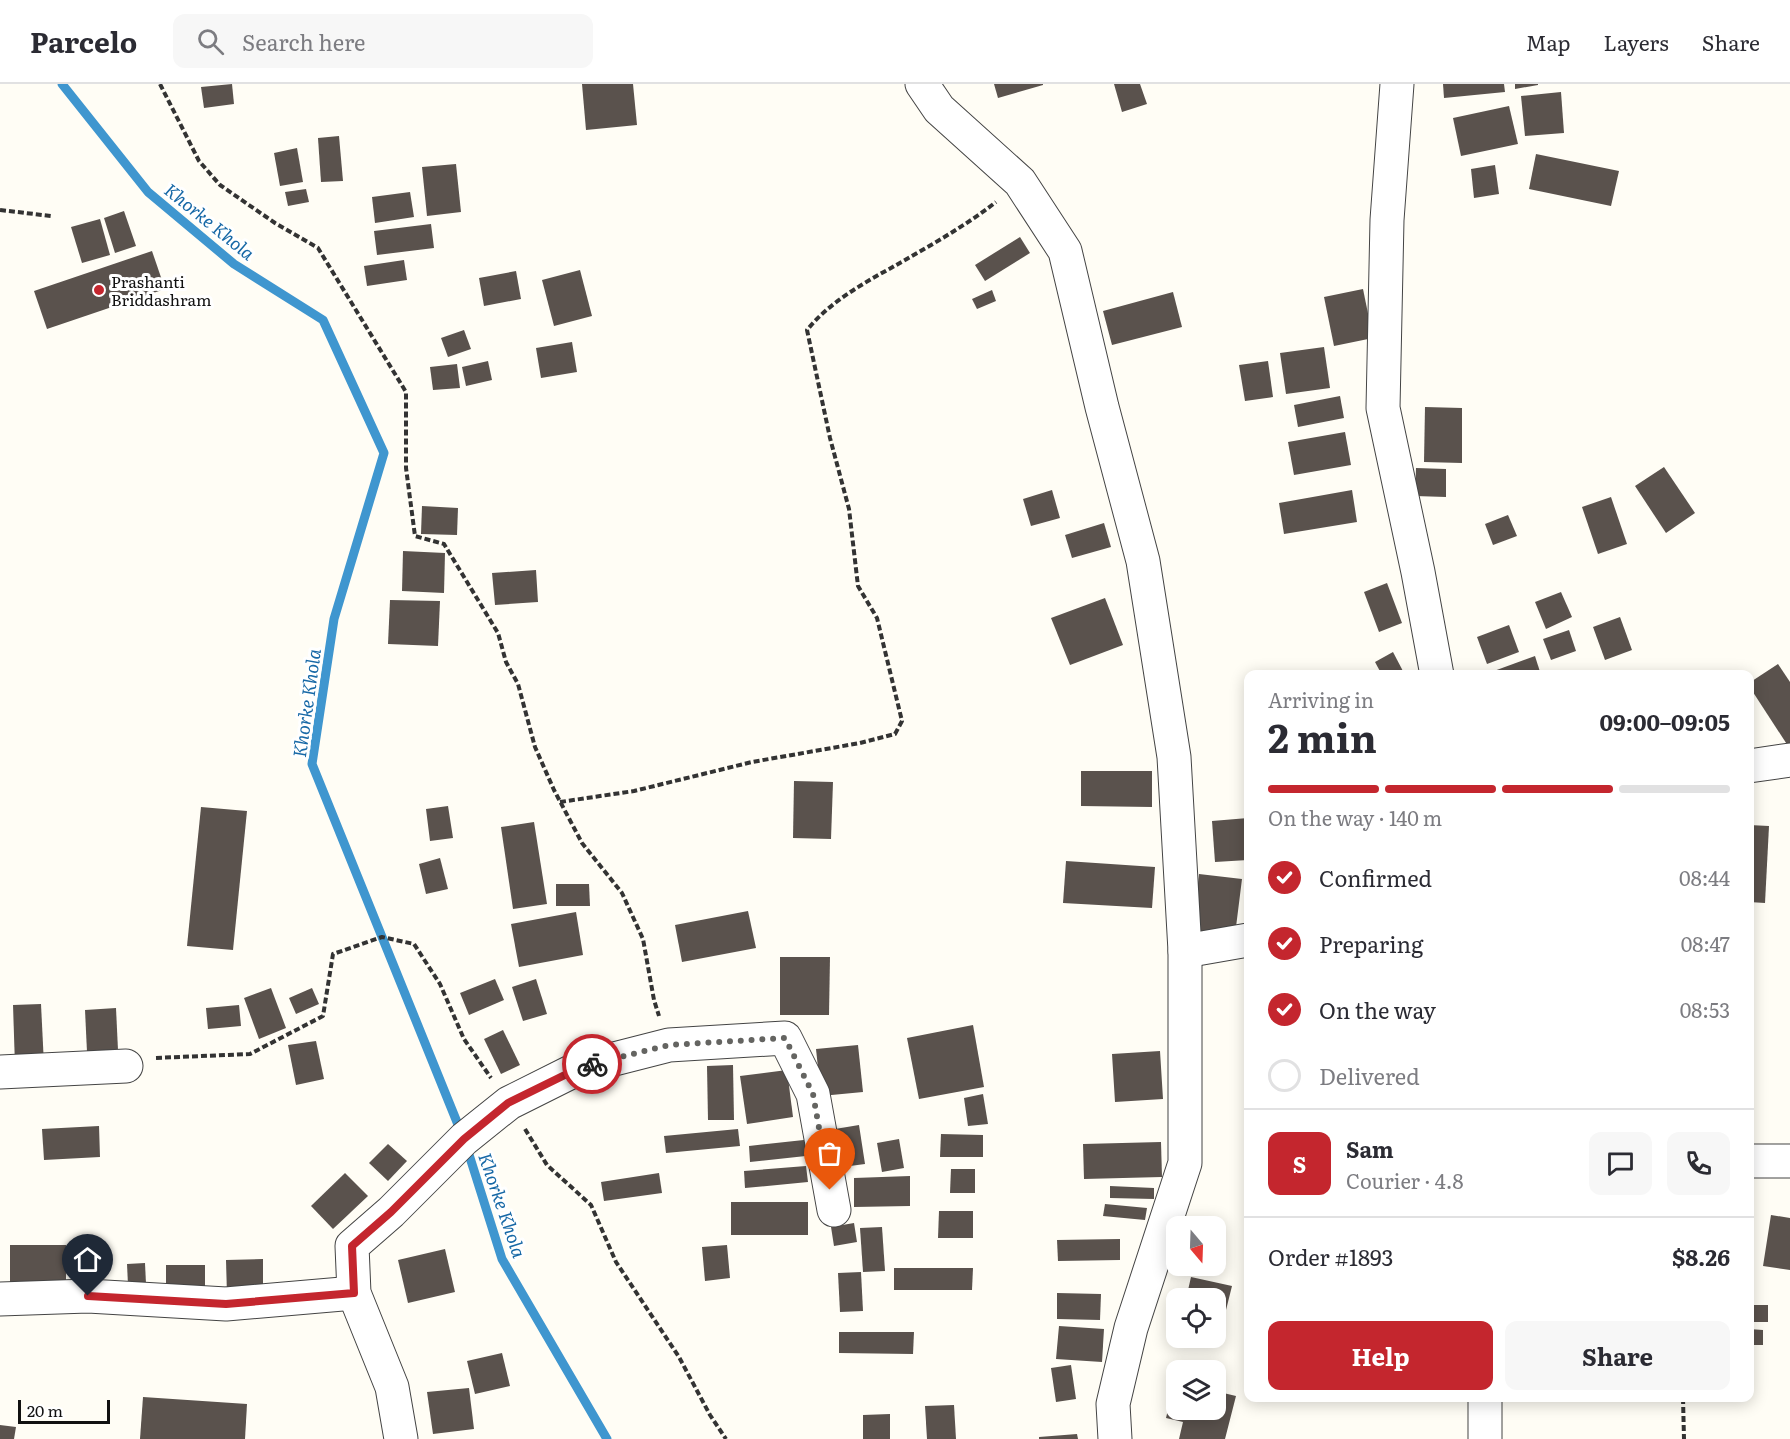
<!DOCTYPE html>
<meta charset="utf-8">
<style>
:root{--surface:#fff;--page:#f7f7f7;--text:#2b2b33;--muted:#7c7c81;--line:#e1e1e2;--accent:#c4262e}
body{margin:0;font-family:Literata,serif;background:var(--page);color:var(--text);height:100vh;display:flex;flex-direction:column;font-size:22px;white-space:nowrap}
*{box-sizing:border-box;margin:0}
p{font-size:20px;color:var(--muted)}
.icon{flex:none;width:33px;height:33px;fill:none;stroke:currentColor;stroke-width:2;stroke-linecap:round;stroke-linejoin:round}
.map{position:relative;flex:1;overflow:hidden}
.panel{position:absolute;left:1244px;top:586px;width:510px;height:732px;display:flex;flex-direction:column;background:var(--surface);border-radius:12px;box-shadow:0 3px 15px #0003}
.panel>*{flex:none}
.needle{width:39px;rotate:161deg}
.buttons{position:absolute;left:1166px;top:1132px;display:grid;gap:12px}
.buttons a{display:grid;place-items:center;width:60px;height:60px;border-radius:12px;background:var(--surface);box-shadow:0 3px 15px #0003;font-size:30px}
.scale{position:absolute;left:18px;bottom:15px;width:92px;box-sizing:border-box;padding-left:6px;border:3px solid #111;border-top:0;font-size:16px;line-height:21px;white-space:nowrap;color:#111;-webkit-text-stroke:4px #fff;paint-order:stroke}
.pin{position:absolute;display:grid;place-items:center;width:51px;height:51px;color:#fff;margin:-62px -26px;border-radius:50% 50% 50% 0;rotate:-45deg;box-shadow:0 0 6px #0007}
.pin .icon{rotate:45deg}
.courier{position:absolute;display:grid;place-items:center;width:60px;height:60px;margin:-30px;border:4px solid #c4262e;border-radius:50%;background:#fff;color:#222;box-shadow:0 2px 8px #0007}
.summary em{font-style:normal;font-weight:700}
.summary div{display:flex;flex-direction:column-reverse}
.summary{display:flex;align-items:center;justify-content:space-between;height:102px;padding:0 24px}
h1{font-size:39px;font-weight:700;line-height:45px}
.bar{display:grid;grid-template-columns:repeat(4,1fr);gap:9px 6px;align-content:center;height:72px;padding:0 24px}
.bar i{height:8px;border-radius:4px;background:var(--line)}
.bar .selected{background:var(--accent)}
.bar p{grid-column:span 4}
.line{display:flex;align-items:center;gap:15px;padding:0 24px;border-top:2px solid var(--line)}
.line div{flex:1}
.round{display:grid;place-items:center;flex:none;width:63px;height:63px;border-radius:12px;background:var(--page)}
ol{padding:0 24px;list-style:none}
li{display:flex;align-items:center;gap:18px;height:66px}
li p{margin-inline-start:auto}
li .icon{padding:6px;border-radius:50%;background:var(--accent);color:#fff;stroke-width:4}
li:last-child{color:var(--muted)}
li i{width:33px;height:33px;border:3px solid var(--line);border-radius:50%}
.button{display:flex;gap:12px;margin-top:auto;padding:12px 24px}
.button a{flex:1;height:69px;border-radius:12px;background:var(--accent);color:#fff;font-size:24px;font-weight:700;line-height:69px;text-align:center}
.button a+a{background:var(--page);color:var(--text)}
header{display:flex;align-items:center;gap:36px;box-sizing:border-box;height:84px;padding:0 30px;background:var(--surface);border-bottom:2px solid var(--line)}
header strong{font-size:28px}
nav{display:flex;gap:33px;margin-inline-start:auto;font-size:21px}
.search{width:420px;height:54px;background:var(--page);display:flex;align-items:center;gap:15px;box-sizing:border-box;padding:0 21px;border-radius:12px;color:var(--muted);font-size:22px}
.map>svg:first-child{display:block}
</style>
<header>
<strong>Parcelo</strong>
<div class="search"><svg class="icon" aria-label="search" viewBox="0 0 24 24"><circle cx="10" cy="10" r="6"/><path d="M15 15l6 6"/></svg>Search here</div>
<nav><a>Map</a><a>Layers</a><a>Share</a></nav>
</header>
<div class="map">
<svg width="1790" height="1355" viewBox="0 0 1790 1355">
<rect width="100%" height="100%" fill="#fffdf5"/>
<g fill="none" stroke-linecap="round" stroke-linejoin="round">
<g stroke="#3f96cf" stroke-width="9">
<polyline points="62,0 148,108 234,180 323,236 384,369 334,535 312,680 461,1048"/>
<polyline points="466,1061 502,1175 607,1355"/>
</g>
</g>
<g fill="#5a524d">
<polygon points="232,0 234,20 204,24 201,3"/>
<polygon points="582,0 633,0 637,41 586,46"/>
<polygon points="994,0 1043,0 1043,1 998,14"/>
<polygon points="1114,0 1140,0 1147,20 1122,28"/>
<polygon points="1443,0 1504,0 1505,8 1444,14"/>
<polygon points="1515,0 1538,0 1538,1 1515,5"/>
<polygon points="1561,8 1564,49 1525,52 1521,12"/>
<polygon points="1509,22 1518,60 1461,72 1453,34"/>
<polygon points="339,52 343,97 321,98 318,54"/>
<polygon points="297,64 303,98 280,102 274,69"/>
<polygon points="1536,70 1619,87 1611,122 1529,105"/>
<polygon points="456,80 461,128 427,132 422,83"/>
<polygon points="1495,81 1499,110 1474,114 1471,85"/>
<polygon points="306,105 309,118 288,122 285,108"/>
<polygon points="410,108 414,133 375,139 372,113"/>
<polygon points="124,127 136,162 115,169 104,134"/>
<polygon points="100,135 110,171 82,179 71,143"/>
<polygon points="431,140 434,164 377,171 374,147"/>
<polygon points="1020,153 1030,169 985,197 975,181"/>
<polygon points="152,167 165,205 47,245 34,207"/>
<polygon points="404,176 407,196 367,202 364,182"/>
<polygon points="580,186 592,232 554,242 542,196"/>
<polygon points="516,187 521,215 484,222 479,194"/>
<polygon points="1363,205 1373,254 1334,262 1324,213"/>
<polygon points="992,206 996,217 977,225 972,215"/>
<polygon points="1173,208 1182,243 1112,261 1103,227"/>
<polygon points="464,246 471,265 448,273 441,254"/>
<polygon points="572,258 577,288 541,294 536,264"/>
<polygon points="1324,263 1330,304 1286,310 1280,269"/>
<polygon points="488,277 492,296 466,302 462,283"/>
<polygon points="1268,277 1273,313 1245,317 1239,281"/>
<polygon points="457,280 460,304 433,306 430,283"/>
<polygon points="1340,312 1344,334 1298,343 1294,321"/>
<polygon points="1425,323 1462,324 1462,379 1424,378"/>
<polygon points="1345,348 1351,381 1294,391 1288,358"/>
<polygon points="1664,383 1695,429 1666,449 1635,402"/>
<polygon points="1416,384 1446,385 1446,413 1415,412"/>
<polygon points="1052,406 1060,434 1031,442 1023,415"/>
<polygon points="1352,406 1357,438 1284,450 1279,419"/>
<polygon points="1611,413 1627,460 1598,470 1582,423"/>
<polygon points="422,422 458,424 457,451 421,450"/>
<polygon points="1508,431 1517,452 1493,461 1485,440"/>
<polygon points="1104,439 1111,463 1072,474 1065,451"/>
<polygon points="403,467 445,469 444,509 402,507"/>
<polygon points="536,486 538,518 495,521 492,489"/>
<polygon points="1387,499 1402,539 1379,548 1364,508"/>
<polygon points="1561,508 1572,533 1546,545 1535,518"/>
<polygon points="1105,514 1123,561 1070,581 1051,534"/>
<polygon points="390,516 440,517 438,562 388,560"/>
<polygon points="1620,533 1632,566 1605,576 1593,543"/>
<polygon points="1509,541 1519,568 1487,580 1477,553"/>
<polygon points="1569,546 1576,567 1551,576 1543,555"/>
<polygon points="1393,568 1405,591 1382,591 1375,578"/>
<polygon points="1535,572 1541,591 1483,591"/>
<polygon points="1778,580 1790,598 1790,665 1749,602 1749,599"/>
<polygon points="1081,687 1152,687 1152,723 1081,722"/>
<polygon points="794,697 833,698 831,755 793,754"/>
<polygon points="448,722 453,754 430,757 426,725"/>
<polygon points="201,723 247,727 233,866 187,862"/>
<polygon points="1248,734 1248,776 1215,778 1212,737"/>
<polygon points="534,738 547,820 513,825 501,743"/>
<polygon points="1749,741 1769,742 1765,819 1749,818"/>
<polygon points="440,774 448,805 426,810 419,780"/>
<polygon points="1066,777 1155,783 1152,824 1063,819"/>
<polygon points="1199,790 1242,795 1235,851 1193,846"/>
<polygon points="556,800 589,800 590,822 556,822"/>
<polygon points="748,827 756,864 682,878 675,841"/>
<polygon points="576,828 583,871 519,883 511,840"/>
<polygon points="780,873 830,873 829,931 780,931"/>
<polygon points="495,895 504,916 469,931 460,909"/>
<polygon points="536,895 547,930 523,937 512,903"/>
<polygon points="271,904 286,944 259,955 244,914"/>
<polygon points="312,904 319,920 296,930 289,914"/>
<polygon points="41,920 44,981 15,982 13,921"/>
<polygon points="239,921 241,942 208,945 206,924"/>
<polygon points="116,924 118,966 87,968 85,926"/>
<polygon points="973,941 984,1003 919,1015 907,954"/>
<polygon points="503,946 520,981 501,990 484,955"/>
<polygon points="316,957 324,995 296,1001 288,961"/>
<polygon points="858,961 863,1008 821,1012 816,965"/>
<polygon points="1160,967 1163,1015 1115,1018 1112,970"/>
<polygon points="733,981 734,1036 708,1036 707,982"/>
<polygon points="787,986 793,1033 747,1040 740,992"/>
<polygon points="983,1010 988,1040 968,1042 964,1014"/>
<polygon points="859,1041 865,1080 835,1084 829,1046"/>
<polygon points="99,1042 100,1073 44,1076 42,1045"/>
<polygon points="738,1045 740,1062 666,1069 664,1052"/>
<polygon points="941,1050 983,1051 983,1073 940,1073"/>
<polygon points="813,1055 815,1071 750,1078 749,1062"/>
<polygon points="899,1055 904,1084 882,1088 877,1059"/>
<polygon points="1161,1058 1162,1093 1084,1095 1083,1060"/>
<polygon points="388,1060 407,1077 388,1097 369,1079"/>
<polygon points="806,1082 808,1098 745,1104 744,1087"/>
<polygon points="951,1085 975,1085 975,1109 950,1109"/>
<polygon points="345,1089 368,1112 333,1145 311,1122"/>
<polygon points="659,1089 662,1109 604,1117 601,1098"/>
<polygon points="910,1092 910,1122 854,1123 854,1094"/>
<polygon points="1110,1102 1154,1104 1154,1115 1110,1114"/>
<rect x="731" y="1118" width="77" height="33"/>
<polygon points="1105,1120 1147,1124 1145,1136 1103,1132"/>
<polygon points="939,1127 973,1127 973,1154 938,1154"/>
<polygon points="1771,1131 1790,1134 1790,1186 1763,1182"/>
<polygon points="854,1139 857,1158 834,1162 831,1143"/>
<polygon points="882,1143 885,1187 863,1188 860,1144"/>
<polygon points="1120,1155 1120,1176 1058,1177 1057,1156"/>
<rect x="10" y="1161" width="56" height="46"/>
<polygon points="727,1161 730,1194 705,1197 702,1163"/>
<polygon points="445,1165 455,1208 408,1219 398,1176"/>
<polygon points="263,1175 263,1211 227,1211 226,1176"/>
<polygon points="145,1179 146,1200 128,1201 127,1180"/>
<rect x="166" y="1181" width="39" height="27"/>
<polygon points="894,1184 973,1184 972,1206 894,1206"/>
<polygon points="861,1188 863,1227 840,1228 838,1189"/>
<polygon points="1191,1193 1232,1202 1223,1238 1215,1236 1215,1215 1186,1215"/>
<polygon points="1057,1209 1101,1210 1100,1236 1057,1235"/>
<rect x="1749" y="1221" width="19" height="17"/>
<polygon points="1059,1242 1104,1245 1102,1278 1056,1275"/>
<polygon points="1749,1245 1763,1246 1763,1261 1749,1261"/>
<polygon points="839,1248 914,1248 913,1270 839,1269"/>
<polygon points="502,1269 510,1302 475,1310 467,1277"/>
<polygon points="1071,1281 1076,1315 1056,1318 1051,1284"/>
<polygon points="1175,1297 1176,1326 1215,1326 1215,1307 1236,1312 1225,1355 1179,1355 1183,1338 1166,1334"/>
<polygon points="469,1304 474,1345 433,1350 427,1308"/>
<polygon points="143,1313 247,1320 245,1355 140,1355"/>
<polygon points="954,1321 956,1355 927,1355 925,1322"/>
<polygon points="890,1330 890,1355 863,1355 863,1331"/>
<polygon points="0,1341 16,1343 14,1355 0,1355"/>
<polygon points="1077,1350 1078,1355 1039,1355 1039,1353"/>
</g>
<g fill="none" stroke-linecap="round" stroke-linejoin="round">
<defs>
<g id="street">
<polyline points="922,0 939,25 1020,98 1065,167 1102,323 1143,477 1174,673 1185,867 1185,1079 1131,1244 1113,1320 1115,1355"/>
<polyline points="1397,0 1387,136 1383,324 1418,488 1437,591"/>
<polyline points="1749,682 1790,676"/>
<polyline points="1185,867 1248,856"/>
<polyline points="0,988 126,982"/>
<polyline points="1749,1077 1790,1077"/>
<polyline points="0,1215 88,1212 226,1220 354,1209"/>
<polyline points="1485,1314 1485,1355"/>
<polyline points="401,1355 392,1303 354,1209 352,1162 391,1128 464,1055 509,1019 579,984 669,961 785,954 813,1010 834,1126"/>
</g>
</defs>
<use href="#street" stroke="#444" stroke-width="35"/>
<g stroke="#333" stroke-width="4" stroke-dasharray="6 3" stroke-linecap="butt">
<polyline points="160,0 199,77 220,101 275,139 318,164 406,308 406,384 415,452 444,460 498,549 506,578 518,600 535,663 554,706 582,759 622,809 643,855 654,916 659,932"/>
<polyline points="0,126 51,132"/>
<path d="M 560,718 L 634,707 L 752,678 L 860,659 L 895,650 L 902,637 L 877,534 L 858,502 L 849,425 L 830,354 L 807,246 C 829,219 860,201 891,184 C 926,164 964,143 996,118"/>
<polyline points="156,974 250,970 323,932 333,870 382,853 414,860 440,900 464,955 491,994"/>
<polyline points="525,1045 547,1081 591,1121 616,1178 679,1273 710,1331 726,1355"/>
<polyline points="1683,1314 1684,1355"/>
</g>
<use href="#street" stroke="#fff" stroke-width="33"/>
</g>
<g fill="none" stroke-linecap="round" stroke-linejoin="round">
<polyline stroke="#646461" stroke-width="6" stroke-dasharray="0 10.8" points="592,980 669,961 785,954 813,1010 830,1106"/>
<polyline stroke="#c4262e" stroke-width="8" points="88,1212 226,1220 354,1209 352,1162 391,1128 464,1055 508,1019 579,984 592,980"/>
</g>
<circle fill="#c4262e" stroke="#fff" stroke-width="2" cx="99" cy="206" r="6"/>
<g text-anchor="middle" dominant-baseline="central" stroke-width="6" stroke-linejoin="round" paint-order="stroke">
<g font-size="16" fill="#111" stroke="#fff" text-anchor="start">
<text x="111" y="197">Prashanti<tspan x="111" dy="18">Briddashram</tspan></text>
</g>
<g font-size="18" font-style="italic" fill="#1768a6" stroke="#fff">
<text transform="translate(210 137) rotate(39)">Khorke Khola</text>
<text transform="translate(306 619) rotate(-82)">Khorke Khola</text>
<text transform="translate(503 1121) rotate(71)">Khorke Khola</text>
</g>
</g>
</svg>
<div class="buttons">
<a><svg class="needle" viewBox="-14 -14 28 28"><path d="M0-13l5 13h-10z" fill="#e53935"/><path d="M0 13l5-13h-10z" fill="#7c7c81"/></svg></a>
<a><svg class="icon" aria-label="locate" viewBox="0 0 24 24"><circle cx="12" cy="12" r="6"/><path d="M12 2v4M12 18v4M2 12h4M18 12h4"/></svg></a>
<a><svg class="icon" aria-label="layers" viewBox="0 0 24 24"><path d="M12 4l9 5-9 5-9-5zM3 14l9 5 9-5"/></svg></a>
</div>
<div class="scale">20 m</div>
<div class="pin" style="left:830px;top:1106px;background:#ea580c"><svg class="icon" aria-label="bag" viewBox="0 0 24 24"><path d="M5 8h14l-1 12H6zM9 8a3 3 0 0 1 6 0"/></svg></div>
<div class="pin" style="left:88px;top:1212px;background:#1f2937"><svg class="icon" aria-label="home" viewBox="0 0 24 24"><path d="M3 11l9-7 9 7M6 9v11h12V9"/></svg></div>
<div class="courier" style="left:592px;top:980px"><svg class="icon" aria-label="bike" viewBox="0 0 24 24"><circle cx="6" cy="16" r="4"/><circle cx="18" cy="16" r="4"/><path d="M6 16l4-8h5l3 8M10 8l3 8H6M13 5h3"/></svg></div>
<section class="panel">
<div class="summary"><div><h1>2 min</h1><p>Arriving in</p></div><em>09:00–09:05</em></div>
<div class="bar"><i class="selected"></i><i class="selected"></i><i class="selected"></i><i></i><p>On the way · 140 m</p></div>
<ol>
<li><svg class="icon" aria-label="check" viewBox="0 0 24 24"><path d="M5 12l5 5 9-10"/></svg>Confirmed<p>08:44</p></li>
<li><svg class="icon" aria-label="check" viewBox="0 0 24 24"><path d="M5 12l5 5 9-10"/></svg>Preparing<p>08:47</p></li>
<li><svg class="icon" aria-label="check" viewBox="0 0 24 24"><path d="M5 12l5 5 9-10"/></svg>On the way<p>08:53</p></li>
<li><i></i>Delivered</li>
</ol>
<div class="line" style="height:108px"><b class="round" style="background:var(--accent);color:#fff">S</b><div><b>Sam</b><p>Courier · 4.8</p></div><a class="round"><svg class="icon" aria-label="chat" viewBox="0 0 24 24"><path d="M4 5h16v11H9l-5 4z"/></svg></a><a class="round"><svg class="icon" aria-label="phone" viewBox="0 0 24 24"><path d="M5 4h4l2 5-3 2q2 4 5 5l2-3 5 2v4C11 20 4 13 5 4z"/></svg></a></div>
<div class="line" style="height:78px"><div>Order #1893</div><b>$8.26</b></div>
<div class="button"><a>Help</a><a>Share</a></div>
</section>
</div>
